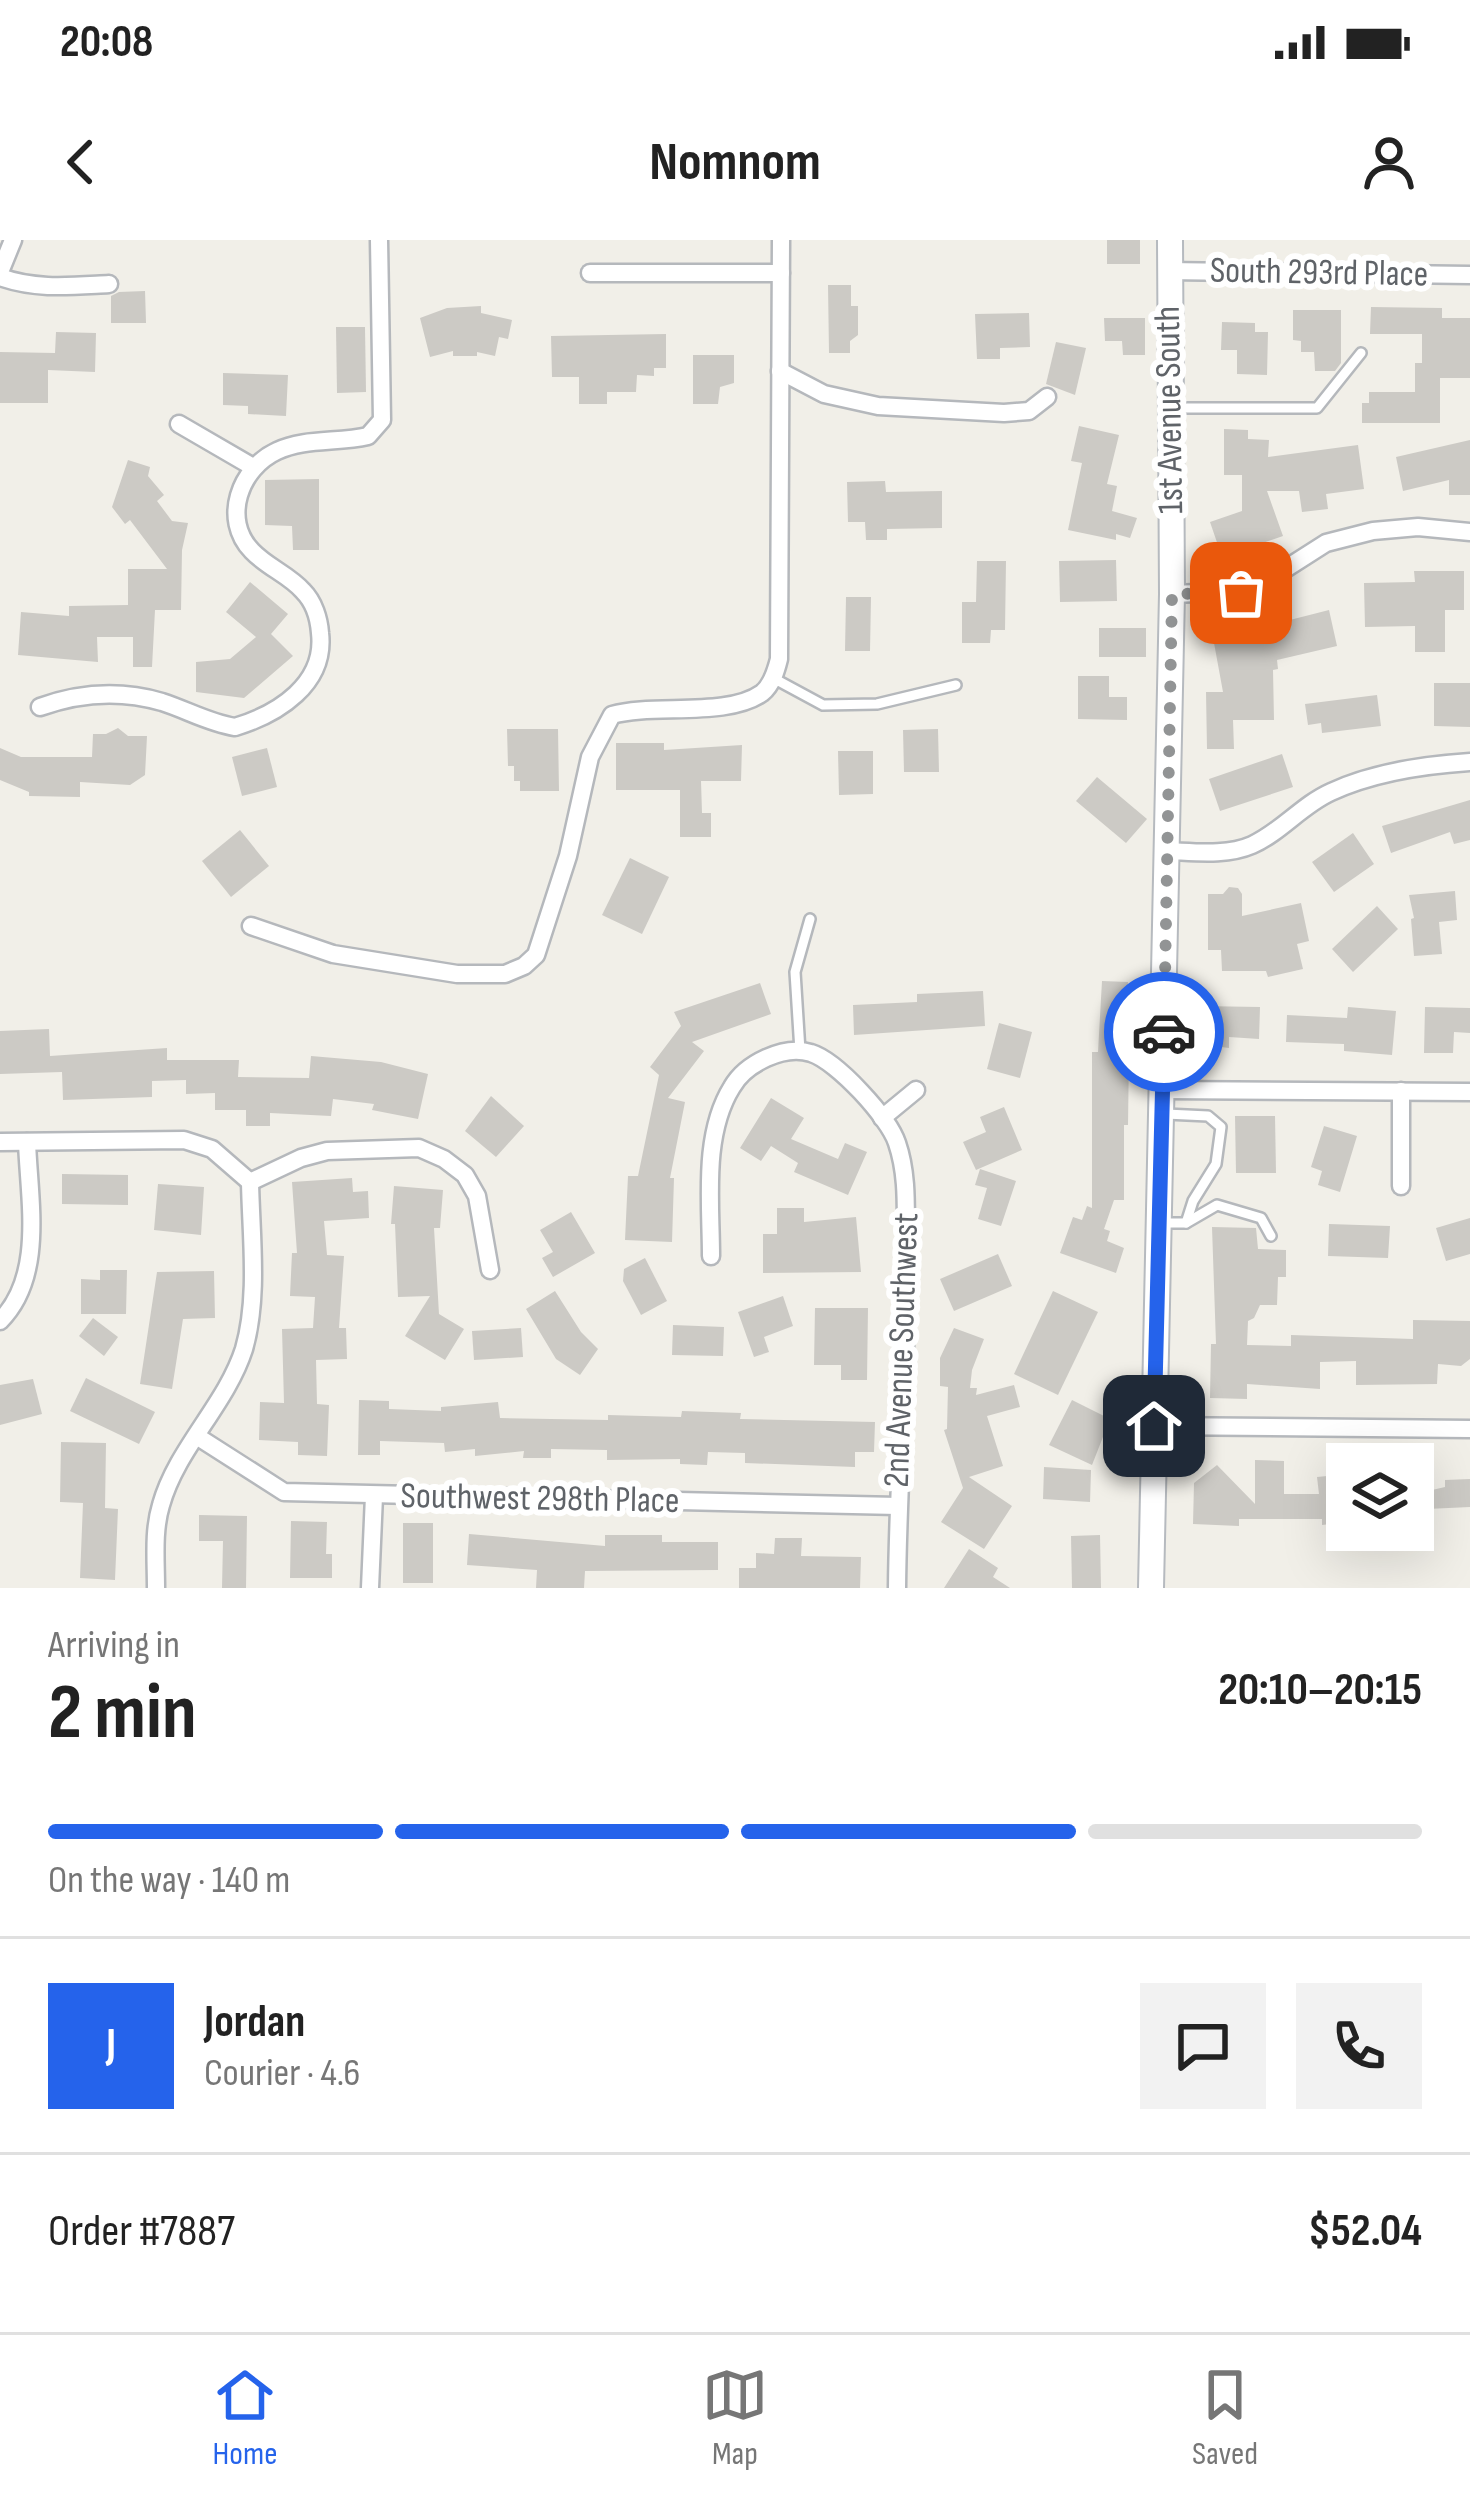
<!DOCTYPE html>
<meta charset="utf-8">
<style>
:root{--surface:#fff;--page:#f2f2f2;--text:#222;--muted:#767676;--line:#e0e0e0;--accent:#2563eb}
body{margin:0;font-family:"Sofia Sans Condensed",sans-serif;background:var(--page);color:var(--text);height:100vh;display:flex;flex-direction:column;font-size:45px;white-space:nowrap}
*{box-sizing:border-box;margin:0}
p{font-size:39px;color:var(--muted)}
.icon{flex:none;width:66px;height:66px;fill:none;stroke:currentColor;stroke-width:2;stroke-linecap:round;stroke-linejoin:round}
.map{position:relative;height:1348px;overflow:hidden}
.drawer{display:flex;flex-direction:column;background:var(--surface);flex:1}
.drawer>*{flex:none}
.fabs{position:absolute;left:1326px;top:1203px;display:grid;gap:24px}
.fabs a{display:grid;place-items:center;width:108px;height:108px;border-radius:0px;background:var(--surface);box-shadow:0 12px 48px #0002;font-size:60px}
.pin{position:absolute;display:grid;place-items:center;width:102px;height:102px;color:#fff;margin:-51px;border-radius:24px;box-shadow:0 6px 18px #0006}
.courier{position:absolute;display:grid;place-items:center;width:120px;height:120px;margin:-60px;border:9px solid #2563eb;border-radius:50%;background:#fff;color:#222;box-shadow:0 3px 15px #0007}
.overview em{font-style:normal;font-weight:700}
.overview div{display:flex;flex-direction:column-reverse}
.overview{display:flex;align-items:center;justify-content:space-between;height:204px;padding:0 48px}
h1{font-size:78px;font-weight:700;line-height:90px}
.bar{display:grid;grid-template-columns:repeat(4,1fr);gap:18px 12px;align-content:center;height:144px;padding:0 48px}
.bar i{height:15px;border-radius:9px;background:var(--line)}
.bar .active{background:var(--accent)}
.bar p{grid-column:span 4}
.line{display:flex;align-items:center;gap:30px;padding:0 48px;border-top:3px solid var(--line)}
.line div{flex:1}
.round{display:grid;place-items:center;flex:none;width:126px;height:126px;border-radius:0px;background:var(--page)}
.status{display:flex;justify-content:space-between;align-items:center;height:84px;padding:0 60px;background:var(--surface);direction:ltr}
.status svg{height:33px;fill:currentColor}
header{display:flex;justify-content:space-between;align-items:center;height:156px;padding:0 48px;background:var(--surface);font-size:54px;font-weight:700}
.menu{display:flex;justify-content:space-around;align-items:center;height:168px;border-top:3px solid var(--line);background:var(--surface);font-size:33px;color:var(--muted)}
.menu a{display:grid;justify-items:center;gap:6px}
.menu .active{color:var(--accent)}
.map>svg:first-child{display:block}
</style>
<div class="status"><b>20:08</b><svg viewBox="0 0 49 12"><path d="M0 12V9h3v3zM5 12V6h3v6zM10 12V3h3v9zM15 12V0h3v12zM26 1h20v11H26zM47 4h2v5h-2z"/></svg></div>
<header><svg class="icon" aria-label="back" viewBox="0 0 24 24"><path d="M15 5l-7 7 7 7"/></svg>Nomnom<svg class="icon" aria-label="person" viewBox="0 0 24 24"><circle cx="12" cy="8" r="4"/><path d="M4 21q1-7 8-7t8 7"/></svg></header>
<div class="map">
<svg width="1470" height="1348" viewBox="0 0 1470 1348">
<rect width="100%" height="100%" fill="#f1efe8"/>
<g fill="#cccac5">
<rect x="1107" y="0" width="33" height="24"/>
<polygon points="828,45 851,45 851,66 858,66 858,95 850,101 850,113 829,113"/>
<polygon points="145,51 146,83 111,83 111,56 119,52"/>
<polygon points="481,66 481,73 512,80 508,99 499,97 495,116 477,112 477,116 453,116 453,111 430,117 420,78 447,68"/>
<polygon points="1371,67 1442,68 1442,78 1470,78 1470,138 1440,138 1440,183 1362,183 1362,163 1369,163 1369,152 1415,152 1415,123 1422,123 1422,94 1370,94"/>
<polygon points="1293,70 1341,70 1341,123 1335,131 1315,131 1314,112 1301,112 1301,101 1293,100"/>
<polygon points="1029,73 1030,107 1000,108 1000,119 977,119 975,74"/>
<polygon points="1104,78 1145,78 1145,115 1123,115 1122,101 1105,101"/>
<polygon points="1222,82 1255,83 1255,92 1268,92 1267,135 1237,134 1237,110 1221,110"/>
<polygon points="336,87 365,87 366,152 337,153"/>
<polygon points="56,92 96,93 95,132 48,130 48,163 0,163 0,112 55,113"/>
<polygon points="666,94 666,128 654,128 654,136 637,135 636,152 607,152 607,164 579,164 579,137 552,137 551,96"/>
<polygon points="1056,102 1086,108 1075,155 1046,144"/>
<polygon points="693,115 734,115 734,143 720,147 718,164 693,164"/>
<polygon points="223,133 288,135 286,176 248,174 248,166 223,165"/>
<polygon points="1079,186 1119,195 1107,244 1117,246 1112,271 1137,278 1130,298 1116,294 1116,300 1068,290 1082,223 1071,221"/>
<polygon points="1224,189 1248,190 1248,199 1269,200 1268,217 1358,205 1364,249 1326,254 1328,269 1302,272 1299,251 1267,251 1283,296 1222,317 1210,282 1242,271 1242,235 1224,235"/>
<polygon points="1470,200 1470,255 1449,255 1449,240 1403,251 1396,217"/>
<polygon points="128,220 150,227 148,236 164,255 157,261 172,281 188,283 182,310 181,370 155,370 152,427 133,427 133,397 97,397 98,422 18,415 21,372 69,376 69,366 128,365 128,329 167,329 130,280 125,284 112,267"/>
<polygon points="319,239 319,310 293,310 292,286 265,285 265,240"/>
<polygon points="885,241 886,252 942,251 942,288 887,289 887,300 866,300 865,282 848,282 847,242"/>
<polygon points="1116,320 1117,361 1060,362 1059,321"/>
<polygon points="977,321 1006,321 1005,390 991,390 990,403 962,403 962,362 976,362"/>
<polygon points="1414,331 1464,331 1464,370 1445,370 1445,412 1415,412 1415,386 1365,387 1364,343 1415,342"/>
<polygon points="250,342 288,374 271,394 293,416 244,458 196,452 196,422 230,419 256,397 226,372"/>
<polygon points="846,357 871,357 870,411 845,411"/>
<polygon points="1329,370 1337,406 1277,420 1278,429 1273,430 1274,480 1233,480 1234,509 1207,509 1206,452 1223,452 1214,403 1284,391 1282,382"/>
<rect x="1099" y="388" width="47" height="29"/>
<polygon points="1078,436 1109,436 1109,457 1127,457 1127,480 1078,479"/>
<polygon points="1434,443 1470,443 1470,487 1434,486"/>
<polygon points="1377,455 1381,486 1322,493 1321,483 1308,485 1305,464"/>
<polygon points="118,488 128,496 147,496 145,535 130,545 80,542 80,557 29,556 29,552 0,540 0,508 21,517 92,517 93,494 106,494"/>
<polygon points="507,489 558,489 559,551 520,551 520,541 514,541 514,526 508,526"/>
<polygon points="938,489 939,532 904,532 903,490"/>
<polygon points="616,503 664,503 664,510 742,505 741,541 701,541 702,573 711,573 711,597 680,597 680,550 616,550"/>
<polygon points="267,508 277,547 242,556 232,517"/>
<polygon points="838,511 873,511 873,554 839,555"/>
<polygon points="1282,514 1293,547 1220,571 1209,539"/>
<polygon points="1097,537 1147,579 1126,603 1076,561"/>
<polygon points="1470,560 1470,600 1454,604 1450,592 1391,613 1382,586"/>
<polygon points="240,590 269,626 231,657 202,621"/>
<polygon points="1353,593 1374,624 1334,652 1312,622"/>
<polygon points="630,618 669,637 642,694 602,675"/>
<polygon points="1229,647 1238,648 1242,654 1242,676 1301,663 1309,701 1297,704 1303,729 1268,737 1266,731 1222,731 1221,710 1208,710 1208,654 1223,654"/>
<polygon points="1455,651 1457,680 1439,682 1442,714 1414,716 1411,679 1414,678 1409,655"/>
<polygon points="1377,666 1398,689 1353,732 1332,709"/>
<polygon points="1102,741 1128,742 1124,812 1129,813 1128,885 1124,885 1124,960 1114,960 1104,989 1110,991 1107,1001 1124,1008 1116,1033 1060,1013 1073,977 1082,980 1087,966 1092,968 1092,812 1098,812"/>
<polygon points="760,743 771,774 692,802 704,811 668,858 685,862 670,938 674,938 672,1002 625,1000 628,936 638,936 659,835 650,827 681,786 674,772"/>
<polygon points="983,751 985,786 854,795 853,765 917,762 917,754"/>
<polygon points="1200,766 1260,767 1259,799 1229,797 1229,808 1221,807 1220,813 1199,812"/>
<polygon points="1348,767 1396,771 1392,815 1344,811 1344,804 1286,802 1287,775 1347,778"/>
<polygon points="1425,767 1470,768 1470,793 1454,792 1453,813 1424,813"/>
<polygon points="999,783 1032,792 1020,838 987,829"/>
<polygon points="49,789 50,816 167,808 167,820 239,820 238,837 309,838 311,816 381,822 428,834 418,879 372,870 374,864 333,859 331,876 270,873 270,886 246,886 246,870 215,870 215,853 186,854 186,840 152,841 152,857 63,860 62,832 0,834 0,791"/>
<polygon points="491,856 524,886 496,917 465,891"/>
<polygon points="771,858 804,878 791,899 838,919 845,903 867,912 848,955 794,932 798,923 771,906 761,921 740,908"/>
<polygon points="1004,867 1022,910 976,930 963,902 986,892 980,877"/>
<polygon points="1235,876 1275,876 1276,933 1236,933"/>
<polygon points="1324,886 1357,896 1340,952 1318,945 1322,931 1311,927"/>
<polygon points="980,929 1016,941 1001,986 978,979 987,948 975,945"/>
<polygon points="62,934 128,935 128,965 62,964"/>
<polygon points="352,938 353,952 368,951 369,978 324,981 327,1015 344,1016 339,1088 346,1088 347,1119 316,1120 317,1164 329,1165 327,1216 298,1215 298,1202 259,1200 260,1162 284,1163 282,1089 313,1088 315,1057 290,1056 292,1013 297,1013 292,942"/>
<polygon points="158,944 204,947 201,995 154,990"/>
<polygon points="394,946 443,950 440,988 434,988 439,1074 464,1089 445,1120 405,1096 430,1056 398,1057 395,984 391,984"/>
<polygon points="777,968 804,968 804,982 856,977 861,1032 763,1033 763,994 777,994"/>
<polygon points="571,972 595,1013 553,1037 542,1018 553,1012 540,990"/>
<polygon points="1470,978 1470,1014 1446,1021 1436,988"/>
<polygon points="1329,984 1390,986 1388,1018 1328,1016"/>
<polygon points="1212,987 1256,988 1258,1009 1286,1010 1286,1037 1278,1037 1277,1065 1260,1065 1254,1078 1248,1081 1247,1105 1291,1106 1291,1095 1413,1099 1413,1080 1470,1081 1470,1119 1461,1126 1438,1124 1437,1144 1356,1145 1356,1121 1320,1122 1320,1149 1247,1144 1247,1159 1210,1158 1211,1104 1216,1104"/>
<polygon points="998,1014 1012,1046 954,1071 940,1039"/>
<polygon points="645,1018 667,1061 641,1075 623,1041 624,1029"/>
<polygon points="100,1030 127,1030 126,1074 81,1074 81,1039 100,1040"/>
<polygon points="214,1031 215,1078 183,1079 172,1149 140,1144 157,1032"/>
<polygon points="555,1051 581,1092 598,1109 580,1135 556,1119 526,1069"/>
<polygon points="1053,1051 1098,1072 1058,1155 1014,1134"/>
<polygon points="783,1056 793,1086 764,1097 769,1112 754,1117 738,1072"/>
<polygon points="815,1068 868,1068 867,1140 841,1140 841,1125 814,1125"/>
<polygon points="93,1078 118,1097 104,1116 79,1096"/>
<polygon points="673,1085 724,1087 723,1116 672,1115"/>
<polygon points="521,1088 523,1117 474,1120 472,1091"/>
<polygon points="954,1088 984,1099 972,1130 970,1148 977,1148 976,1155 1014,1145 1020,1167 987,1176 1003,1226 969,1237 1012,1266 984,1309 941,1282 963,1248 944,1190 947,1189 948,1147 940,1146 940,1118"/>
<polygon points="86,1138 155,1172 139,1204 70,1171"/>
<polygon points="33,1139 42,1174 0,1185 0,1145"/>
<polygon points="359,1160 389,1161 389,1169 441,1171 441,1167 498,1162 500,1178 608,1180 608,1175 681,1177 682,1171 741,1173 740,1179 875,1182 874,1212 855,1212 855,1227 745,1223 745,1213 708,1212 707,1225 680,1224 680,1219 607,1220 607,1210 551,1209 551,1218 523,1218 524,1211 475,1216 475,1209 445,1212 444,1203 380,1201 380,1215 358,1215"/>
<polygon points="1072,1160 1110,1179 1092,1225 1049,1205"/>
<polygon points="61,1202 106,1203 105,1268 118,1269 115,1340 80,1338 83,1263 60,1262"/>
<polygon points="1255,1220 1284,1221 1284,1254 1319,1254 1317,1237 1347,1234 1347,1282 1322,1285 1322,1279 1239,1279 1239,1286 1193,1284 1194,1243 1217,1225 1255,1264"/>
<polygon points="1044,1227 1091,1230 1090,1262 1043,1259"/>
<polygon points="1470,1239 1470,1267 1427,1269 1427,1307 1401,1307 1401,1290 1413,1290 1413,1250 1432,1250 1445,1247 1445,1240"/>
<polygon points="199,1275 247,1276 246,1348 222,1348 223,1301 199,1301"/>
<polygon points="291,1281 327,1282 326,1314 332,1314 332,1338 290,1338"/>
<rect x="403" y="1283" width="30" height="60"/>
<polygon points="469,1294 605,1306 605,1295 662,1295 662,1302 718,1302 718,1330 585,1331 584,1348 536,1348 537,1330 467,1325"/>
<polygon points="1100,1295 1101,1348 1072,1348 1071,1296"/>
<polygon points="775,1298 802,1298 801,1316 861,1317 860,1348 739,1348 739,1328 756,1328 756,1313 774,1314"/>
<polygon points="969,1309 998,1328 993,1337 1010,1348 944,1348"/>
</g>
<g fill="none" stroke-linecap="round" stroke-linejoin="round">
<defs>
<g id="lane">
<polyline points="1175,168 1317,168 1361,113"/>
<polyline points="773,438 823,465 877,464 956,445"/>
<polyline points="800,811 795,732 810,679"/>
<polyline points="1166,874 1208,876 1221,887 1216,924 1193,961 1186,983"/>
<polyline points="1159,983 1186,983 1217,965 1261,978 1271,996"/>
</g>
<g id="street">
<polyline points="1168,31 1470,35"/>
<polyline points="0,32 13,0"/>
<polyline points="590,33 781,33"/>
<path d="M 0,37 C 36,50 71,46 109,44"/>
<polyline points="780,131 824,154 878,166 1004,173 1029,171 1047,157"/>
<polyline points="179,184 253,227"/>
<polyline points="1172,354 1251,351 1326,303 1373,291 1418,287 1470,292"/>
<path d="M 40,467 C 79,453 121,450 162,462 C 187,470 209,483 235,487 C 278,474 326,444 320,393 C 319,379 314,362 303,351 C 289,335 267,327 252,311 C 221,279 240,228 277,211 C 304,198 338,203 368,196 L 382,180 L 379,0"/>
<path d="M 1168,611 C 1195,612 1227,616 1252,605 C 1281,592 1302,565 1331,552 C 1374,532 1423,525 1470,522"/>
<path d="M 251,686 L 333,714 L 457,734 L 505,734 L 524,726 L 536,715 L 568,616 L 590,517 L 612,475 C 653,463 727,478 762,453 C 772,445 776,431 779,419 L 781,0"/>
<polyline points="1162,850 1470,852"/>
<polyline points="1401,851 1401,946"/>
<polyline points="882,878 916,850"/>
<polyline points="0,902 184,900 212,909 250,942"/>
<polyline points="250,942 301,918 327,911 419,908 444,919 465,935 477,956 490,1030"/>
<path d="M 711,1016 C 711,963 702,895 732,847 C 745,824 784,804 811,813 C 837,821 889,878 897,903 C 909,938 905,975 906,1012 C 908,1124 898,1236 897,1348"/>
<path d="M 0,1081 C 45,1036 29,960 27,902"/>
<polyline points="1154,1186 1470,1189"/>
<polyline points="198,1197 284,1252 898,1266"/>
<path d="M 156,1348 C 156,1320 153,1291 161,1265 C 177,1208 226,1165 244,1109 C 259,1057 251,996 250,942"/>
<polyline points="370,1348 374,1256"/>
</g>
<polyline id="secondary" points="1151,1348 1172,354 1170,0"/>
</defs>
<use href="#lane" stroke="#b5b8bc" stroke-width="14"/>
<use href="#street" stroke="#b5b8bc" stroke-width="21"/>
<use href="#secondary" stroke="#b6babf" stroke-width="28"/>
<use href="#lane" stroke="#fff" stroke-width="9"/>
<use href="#street" stroke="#fff" stroke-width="16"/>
<use href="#secondary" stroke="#fff" stroke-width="24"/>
</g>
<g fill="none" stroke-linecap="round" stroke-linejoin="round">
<polyline stroke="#929495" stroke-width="12" stroke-dasharray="0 21.6" points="1164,792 1172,354 1241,353"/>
<polyline stroke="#2563eb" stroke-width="15" points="1154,1186 1164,792"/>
</g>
<g text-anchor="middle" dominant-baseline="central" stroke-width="12" stroke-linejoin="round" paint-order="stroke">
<g font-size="36" fill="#5f6368" stroke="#fff">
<text transform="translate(1319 33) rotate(1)">South 293rd Place</text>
<text transform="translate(1170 170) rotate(-91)">1st Avenue South</text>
<text transform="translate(902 1110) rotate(-88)">2nd Avenue Southwest</text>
<text transform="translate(540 1259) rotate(1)">Southwest 298th Place</text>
</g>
</g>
</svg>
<div class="fabs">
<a><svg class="icon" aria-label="layers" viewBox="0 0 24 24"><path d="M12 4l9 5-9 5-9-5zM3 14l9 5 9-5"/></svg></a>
</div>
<div class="pin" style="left:1241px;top:353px;background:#ea580c"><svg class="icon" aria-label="bag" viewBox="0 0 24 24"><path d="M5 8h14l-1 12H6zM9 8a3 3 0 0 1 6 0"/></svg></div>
<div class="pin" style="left:1154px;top:1186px;background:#1f2937"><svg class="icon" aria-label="home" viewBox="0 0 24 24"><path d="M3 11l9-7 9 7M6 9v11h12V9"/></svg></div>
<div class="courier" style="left:1164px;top:792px"><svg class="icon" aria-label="car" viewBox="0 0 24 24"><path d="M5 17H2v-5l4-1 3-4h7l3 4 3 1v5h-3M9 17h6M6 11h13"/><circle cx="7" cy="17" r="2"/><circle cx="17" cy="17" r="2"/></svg></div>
</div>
<section class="drawer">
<div class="overview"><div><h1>2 min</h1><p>Arriving in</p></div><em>20:10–20:15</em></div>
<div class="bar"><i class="active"></i><i class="active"></i><i class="active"></i><i></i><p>On the way · 140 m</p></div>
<div class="line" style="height:216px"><b class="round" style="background:var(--accent);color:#fff">J</b><div><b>Jordan</b><p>Courier · 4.6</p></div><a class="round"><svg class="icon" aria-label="chat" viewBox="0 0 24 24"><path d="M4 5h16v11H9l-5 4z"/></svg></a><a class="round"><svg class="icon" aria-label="phone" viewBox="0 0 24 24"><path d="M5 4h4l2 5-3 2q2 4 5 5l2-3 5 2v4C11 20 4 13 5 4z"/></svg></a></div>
<div class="line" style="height:156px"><div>Order #7887</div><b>$52.04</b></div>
</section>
<nav class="menu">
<a class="active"><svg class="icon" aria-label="home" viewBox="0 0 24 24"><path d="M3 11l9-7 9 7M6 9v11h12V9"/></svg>Home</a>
<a><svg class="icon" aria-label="map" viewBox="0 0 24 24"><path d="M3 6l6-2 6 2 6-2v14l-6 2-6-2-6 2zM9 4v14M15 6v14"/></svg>Map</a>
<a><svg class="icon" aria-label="saved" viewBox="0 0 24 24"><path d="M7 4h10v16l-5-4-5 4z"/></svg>Saved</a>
</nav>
